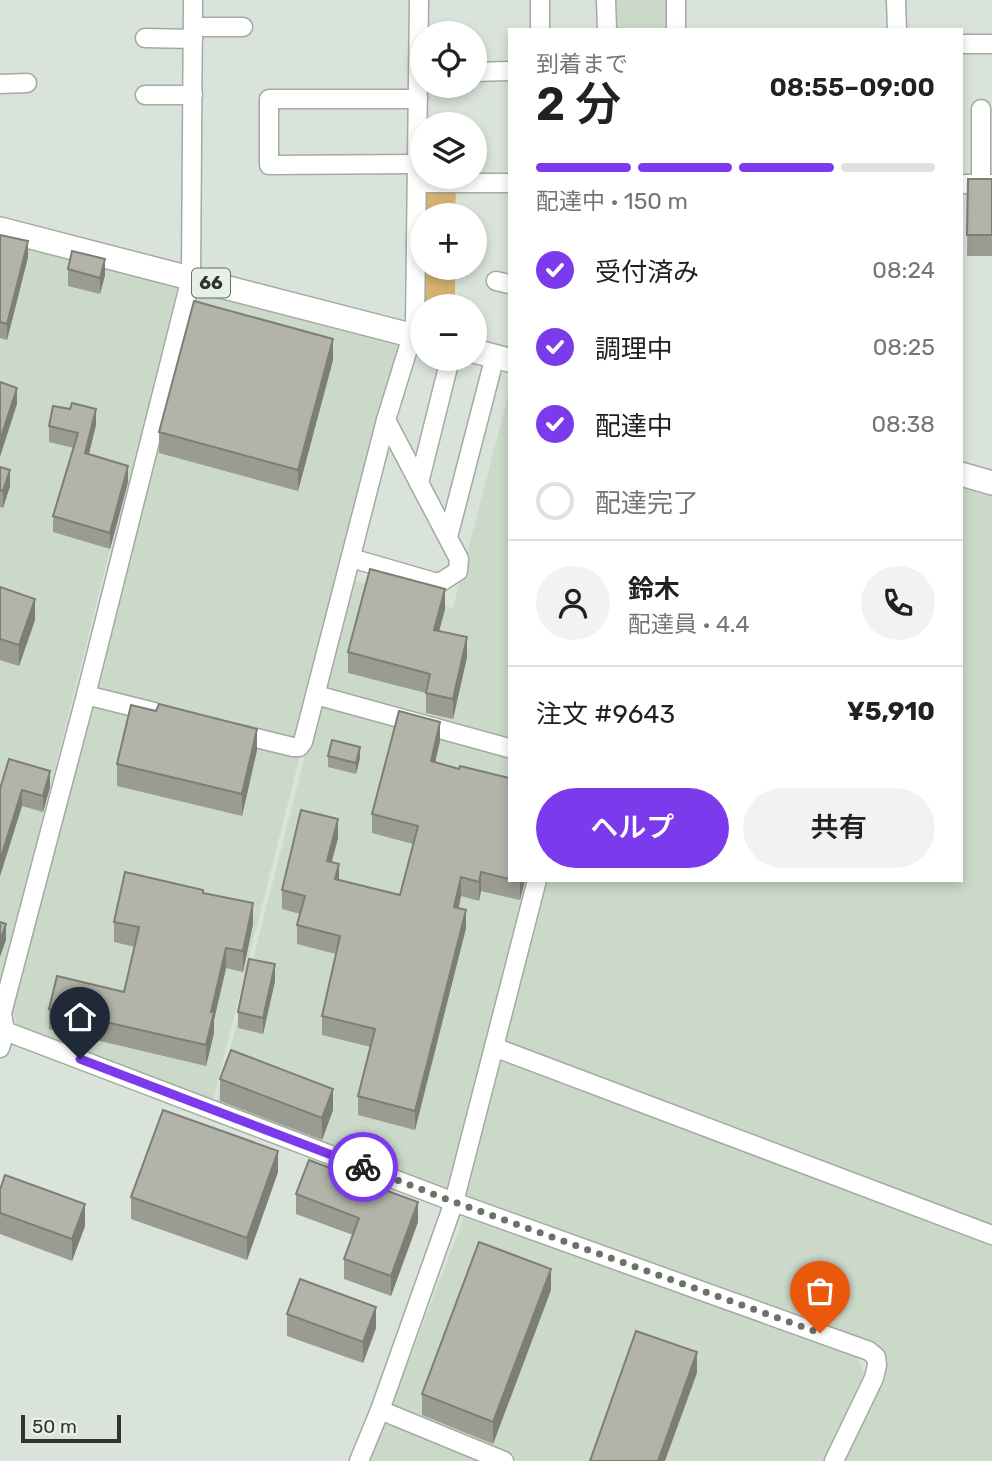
<!DOCTYPE html>
<html lang="ja">
<meta charset="utf-8">
<style>
:root{--surface:#fff;--page:#f2f2f2;--text:#202124;--muted:#757577;--line:#e0e0e0;--accent:#7c3aed}
body{margin:0;font-family:Rubik,"Noto Sans JP",sans-serif;background:var(--page);color:var(--text);height:100vh;display:flex;flex-direction:column;font-size:26px;white-space:nowrap}
*{box-sizing:border-box;margin:0}
p{font-size:23px;color:var(--muted)}
.icon{flex:none;width:38px;height:38px;fill:none;stroke:currentColor;stroke-width:2;stroke-linecap:round;stroke-linejoin:round}
.map{position:relative;flex:1;overflow:hidden}
.panel{position:absolute;left:508px;top:28px;width:455px;height:854px;display:flex;flex-direction:column;background:var(--surface);border-radius:0px;box-shadow:0 4px 10px #0003}
.panel>*{flex:none}
.tools{position:absolute;left:410px;top:21px;display:grid;gap:14px}
.tools a{display:grid;place-items:center;width:77px;height:77px;border-radius:50%;background:var(--surface);box-shadow:0 4px 10px #0003;font-size:35px}
.scale{position:absolute;left:21px;bottom:18px;width:100px;box-sizing:border-box;padding-left:7px;border:4px solid #30332f;border-top:0;font-size:19px;line-height:24px;white-space:nowrap;color:#30332f;-webkit-text-stroke:5px #e7f0e6;paint-order:stroke}
.pin{position:absolute;display:grid;place-items:center;width:60px;height:60px;color:#fff;margin:-72px -30px;border-radius:50% 50% 50% 0;rotate:-45deg;box-shadow:0 0 7px #0007}
.pin .icon{rotate:45deg}
.courier{position:absolute;display:grid;place-items:center;width:70px;height:70px;margin:-35px;border:5px solid #7c3aed;border-radius:50%;background:#fff;color:#222;box-shadow:0 2px 9px #0007}
.headline em{font-style:normal;font-weight:600}
.headline div{display:flex;flex-direction:column-reverse}
.headline{display:flex;align-items:center;justify-content:space-between;height:119px;padding:0 28px}
h1{font-size:46px;font-weight:600;line-height:52px}
.bar{display:grid;grid-template-columns:repeat(4,1fr);gap:10px 7px;align-content:center;height:84px;padding:0 28px}
.bar i{height:9px;border-radius:5px;background:var(--line)}
.bar .current{background:var(--accent)}
.bar p{grid-column:span 4}
.line{display:flex;align-items:center;gap:18px;padding:0 28px;border-top:2px solid var(--line)}
.line div{flex:1}
.round{display:grid;place-items:center;flex:none;width:74px;height:74px;border-radius:37px;background:var(--page)}
ol{padding:0 28px;list-style:none}
li{display:flex;align-items:center;gap:21px;height:77px}
li p{margin-inline-start:auto}
li .icon{padding:7px;border-radius:50%;background:var(--accent);color:#fff;stroke-width:4}
li:last-child{color:var(--muted)}
li i{width:38px;height:38px;border:4px solid var(--line);border-radius:50%}
.primary-button{display:flex;gap:14px;margin-top:auto;padding:14px 28px}
.primary-button a{flex:1;height:80px;border-radius:42px;background:var(--accent);color:#fff;font-size:28px;font-weight:600;line-height:80px;text-align:center}
.primary-button a+a{background:var(--page);color:var(--text)}
.map>svg:first-child{display:block}
</style>
<div class="map">
<svg width="992" height="1461" viewBox="0 0 992 1461">
<rect width="100%" height="100%" fill="#dae3d9"/>
<g fill="#cbd9c9">
<polygon points="610,0 666,0 666,30 611,30"/>
<polygon points="0,241 178,285 130,483 110,549 0,987"/>
<polygon points="199,291 403,342 297,741 97,691"/>
<polygon points="509,392 509,742 324,691 351,580 453,608"/>
<polygon points="961,488 992,497 992,1225 500,1042 542,880 961,880"/>
<polygon points="319,701 509,752 509,880 530,880 450,1195 216,1105"/>
<polygon points="91,703 300,755 212,1104 20,1032 13,1011"/>
<polygon points="498,1054 992,1241 992,1461 841,1461 886,1370 879,1351 461,1200"/>
<polygon points="465,1215 857,1357 864,1373 825,1461 519,1461 390,1409"/>
<polygon points="384,1423 479,1461 370,1461"/>
</g>
<g fill="#d6b371">
<polygon points="423,190 456,190 455,215 422,215"/>
<rect x="422" y="268" width="33" height="38"/>
</g>
<g fill="none" stroke-linecap="round" stroke-linejoin="round">
<defs>
<g id="minor">
<polyline points="193,0 191,278 86,695 2,1013 5,1031 454,1202 869,1351 876,1357 877,1365 874,1378 834,1461"/>
<polyline points="540,0 540,30"/>
<polyline points="606,0 607,30"/>
<polyline points="676,0 676,30"/>
<polyline points="896,0 897,30"/>
<polyline points="193,27 243,27"/>
<polyline points="145,38 193,39"/>
<polyline points="961,44 992,44"/>
<polyline points="474,72 509,71"/>
<polyline points="0,84 27,83"/>
<polyline points="145,95 193,95"/>
<polyline points="981,109 981,184"/>
<polyline points="418,164 269,165 269,99 418,99"/>
<polyline points="417,183 509,183"/>
<polyline points="961,184 992,184"/>
<polyline points="496,281 509,284"/>
<polyline points="419,483 450,359"/>
<polyline points="448,537 495,356"/>
<polyline points="351,558 434,582 441,582 458,571 459,559 386,420"/>
<polyline points="86,695 154,712"/>
<polyline points="316,695 509,748"/>
<polyline points="235,733 293,747 299,747 303,742 386,420 412,336 415,325 419,0"/>
<polyline points="494,1047 992,1235"/>
<polyline points="0,1048 5,1031"/>
<polyline points="380,1410 504,1461"/>
<polyline points="359,1461 380,1410 454,1202 537,880"/>
</g>
<g id="major">
<polyline points="0,229 422,338"/>
<polyline points="474,351 509,360"/>
<polyline points="961,474 992,483"/>
</g>
</defs>
<use href="#minor" stroke="#a2aaa1" stroke-width="21"/>
<use href="#major" stroke="#a2aaa1" stroke-width="26"/>
<use href="#minor" stroke="#fff" stroke-width="18"/>
<use href="#major" stroke="#fff" stroke-width="23"/>
</g>
<g fill="#9a9b91">
<polygon points="968,179 992,179 992,256 967,256"/>
<polygon points="0,235 28,257 7,340 0,338"/>
<polygon points="68,269 105,275 100,294 68,286"/>
<polygon points="333,360 298,491 159,453 159,432"/>
<polygon points="96,425 89,454 128,482 110,549 53,532 53,516 74,448 49,442 49,426"/>
<polygon points="0,467 10,486 3,508 0,507"/>
<polygon points="0,587 35,620 19,666 0,660"/>
<polygon points="445,609 439,631 467,657 453,719 426,713 426,693 348,673 348,652"/>
<polygon points="440,741 435,762 459,769 509,778 509,880 525,880 520,900 481,891 479,901 461,896 459,908 466,928 415,1130 358,1115 358,1096 371,1047 322,1035 322,1016 336,954 297,944 297,925 300,914 282,909 282,890 338,838 331,862 339,880 400,895 413,844 372,833 372,814"/>
<polygon points="257,750 242,816 117,786 117,764"/>
<polygon points="328,756 360,758 356,774 328,767"/>
<polygon points="50,787 43,812 22,806 0,876 0,789"/>
<polygon points="203,893 253,924 243,972 226,968 214,1020 214,1033 206,1066 49,1029 49,1009 124,992 135,947 114,942 114,922"/>
<polygon points="275,981 263,1034 238,1028 238,1012"/>
<polygon points="220,1079 333,1110 322,1140 220,1101"/>
<polygon points="278,1172 247,1260 131,1219 131,1197"/>
<polygon points="361,1182 418,1222 391,1296 344,1279 344,1259 353,1235 296,1214 296,1194"/>
<polygon points="0,1190 85,1226 72,1261 0,1234"/>
<polygon points="551,1290 493,1444 422,1415 422,1394"/>
<polygon points="287,1314 376,1328 363,1363 287,1336"/>
</g>
<g fill="#7d7e76">
<polygon points="28,241 28,257 7,340 7,324"/>
<polygon points="105,259 105,275 100,294 100,278"/>
<polygon points="333,339 333,360 298,491 298,470"/>
<polygon points="17,388 17,404 0,457 0,440"/>
<polygon points="96,409 96,425 85,469 85,453"/>
<polygon points="128,466 128,482 110,549 110,533"/>
<polygon points="10,470 10,486 3,508 3,491"/>
<polygon points="445,589 445,609 434,650 434,630"/>
<polygon points="35,599 35,620 19,666 19,645"/>
<polygon points="467,637 467,657 453,719 453,699"/>
<polygon points="440,722 440,741 431,780 431,761"/>
<polygon points="257,729 257,750 242,816 242,794"/>
<polygon points="360,747 360,758 356,774 356,763"/>
<polygon points="50,771 50,787 43,812 43,796"/>
<polygon points="22,790 22,806 0,876 0,860"/>
<polygon points="338,819 338,838 327,880 327,861"/>
<polygon points="339,864 339,883 335,879"/>
<polygon points="481,872 481,891 479,901 479,882"/>
<polygon points="461,877 461,896 454,925 454,907"/>
<polygon points="520,880 525,880 520,900"/>
<polygon points="253,903 253,924 243,972 243,951"/>
<polygon points="466,910 466,928 415,1130 415,1111"/>
<polygon points="6,924 6,940 0,957 0,941"/>
<polygon points="226,948 226,968 214,1020 214,1033 206,1066 206,1045 211,1012"/>
<polygon points="275,964 275,981 263,1034 263,1018"/>
<polygon points="333,1089 333,1110 322,1140 322,1118"/>
<polygon points="278,1151 278,1172 247,1260 247,1238"/>
<polygon points="418,1202 418,1222 391,1296 391,1276"/>
<polygon points="85,1204 85,1226 72,1261 72,1239"/>
<polygon points="551,1269 551,1290 493,1444 493,1422"/>
<polygon points="376,1307 376,1328 363,1363 363,1342"/>
<polygon points="697,1352 697,1373 665,1461 658,1461"/>
</g>
<g fill="#b3b4a9" stroke="#7d7e76" stroke-width="2">
<polygon points="968,179 992,179 992,235 967,235"/>
<polygon points="0,235 28,241 7,324 0,322"/>
<polygon points="72,251 105,259 100,278 68,269"/>
<polygon points="194,301 333,339 298,470 159,432"/>
<polygon points="0,382 17,388 0,440"/>
<polygon points="72,403 96,409 85,453 128,466 110,533 53,516 78,433 49,426 53,406 70,409"/>
<polygon points="0,467 10,470 3,491 0,490"/>
<polygon points="370,569 445,589 434,630 467,637 453,699 426,693 430,674 348,652"/>
<polygon points="0,587 35,599 19,645 0,639"/>
<polygon points="159,704 257,729 242,794 117,764 131,705 156,711"/>
<polygon points="399,711 440,722 431,761 459,769 460,766 509,778 509,879 481,872 479,882 461,877 454,907 466,910 415,1111 358,1096 375,1029 322,1016 340,936 297,925 305,896 282,890 301,810 338,819 327,861 339,864 335,879 400,895 418,826 372,814"/>
<polygon points="332,740 360,747 356,763 328,756"/>
<polygon points="9,759 50,771 43,796 22,790 0,860 0,789"/>
<polygon points="125,872 203,890 203,893 253,903 243,951 226,948 211,1012 214,1012 206,1045 49,1009 57,976 124,992 139,927 114,922"/>
<polygon points="0,922 6,924 0,941"/>
<polygon points="249,959 275,964 263,1018 238,1012"/>
<polygon points="231,1050 333,1089 322,1118 220,1079"/>
<polygon points="163,1110 278,1151 247,1238 131,1197"/>
<polygon points="309,1160 361,1180 360,1181 418,1202 391,1276 344,1259 359,1218 296,1194"/>
<polygon points="5,1175 85,1204 72,1239 0,1213 0,1190"/>
<polygon points="479,1242 551,1269 493,1422 422,1394"/>
<polygon points="300,1279 376,1307 363,1342 287,1314"/>
<polygon points="636,1331 697,1352 658,1461 590,1461"/>
</g>
<g fill="none" stroke-linecap="round" stroke-linejoin="round">
<polyline stroke="#6c716a" stroke-width="7" stroke-dasharray="0 12.6" points="363,1167 454,1202 820,1333"/>
<polyline stroke="#7c3aed" stroke-width="9" points="80,1059 363,1167"/>
</g>
<g text-anchor="middle" dominant-baseline="central" stroke-width="5" stroke-linejoin="round" paint-order="stroke">
<rect fill="#e7f0e6" stroke="#676c66" stroke-width="2" x="192" y="268.5" width="38" height="29" rx="5"/>
<g font-size="18" font-weight="bold" fill="#30332f">
<text x="211" y="283">66</text>
</g>
</g>
</svg>
<div class="tools">
<a><svg class="icon" aria-label="locate" viewBox="0 0 24 24"><circle cx="12" cy="12" r="6"/><path d="M12 2v4M12 18v4M2 12h4M18 12h4"/></svg></a>
<a><svg class="icon" aria-label="layers" viewBox="0 0 24 24"><path d="M12 4l9 5-9 5-9-5zM3 14l9 5 9-5"/></svg></a>
<a>+</a>
<a>−</a>
</div>
<div class="scale">50 m</div>
<div class="pin" style="left:820px;top:1333px;background:#ea580c"><svg class="icon" aria-label="bag" viewBox="0 0 24 24"><path d="M5 8h14l-1 12H6zM9 8a3 3 0 0 1 6 0"/></svg></div>
<div class="pin" style="left:80px;top:1059px;background:#1f2937"><svg class="icon" aria-label="home" viewBox="0 0 24 24"><path d="M3 11l9-7 9 7M6 9v11h12V9"/></svg></div>
<div class="courier" style="left:363px;top:1167px"><svg class="icon" aria-label="bike" viewBox="0 0 24 24"><circle cx="6" cy="16" r="4"/><circle cx="18" cy="16" r="4"/><path d="M6 16l4-8h5l3 8M10 8l3 8H6M13 5h3"/></svg></div>
<section class="panel">
<div class="headline"><div><h1>2 分</h1><p>到着まで</p></div><em>08:55–09:00</em></div>
<div class="bar"><i class="current"></i><i class="current"></i><i class="current"></i><i></i><p>配達中 · 150 m</p></div>
<ol>
<li><svg class="icon" aria-label="check" viewBox="0 0 24 24"><path d="M5 12l5 5 9-10"/></svg>受付済み<p>08:24</p></li>
<li><svg class="icon" aria-label="check" viewBox="0 0 24 24"><path d="M5 12l5 5 9-10"/></svg>調理中<p>08:25</p></li>
<li><svg class="icon" aria-label="check" viewBox="0 0 24 24"><path d="M5 12l5 5 9-10"/></svg>配達中<p>08:38</p></li>
<li><i></i>配達完了</li>
</ol>
<div class="line" style="height:126px"><a class="round"><svg class="icon" aria-label="person" viewBox="0 0 24 24"><circle cx="12" cy="8" r="4"/><path d="M4 21q1-7 8-7t8 7"/></svg></a><div><b>鈴木</b><p>配達員 · 4.4</p></div><a class="round"><svg class="icon" aria-label="phone" viewBox="0 0 24 24"><path d="M5 4h4l2 5-3 2q2 4 5 5l2-3 5 2v4C11 20 4 13 5 4z"/></svg></a></div>
<div class="line" style="height:91px"><div>注文 #9643</div><b>¥5,910</b></div>
<div class="primary-button"><a>ヘルプ</a><a>共有</a></div>
</section>
</div>
